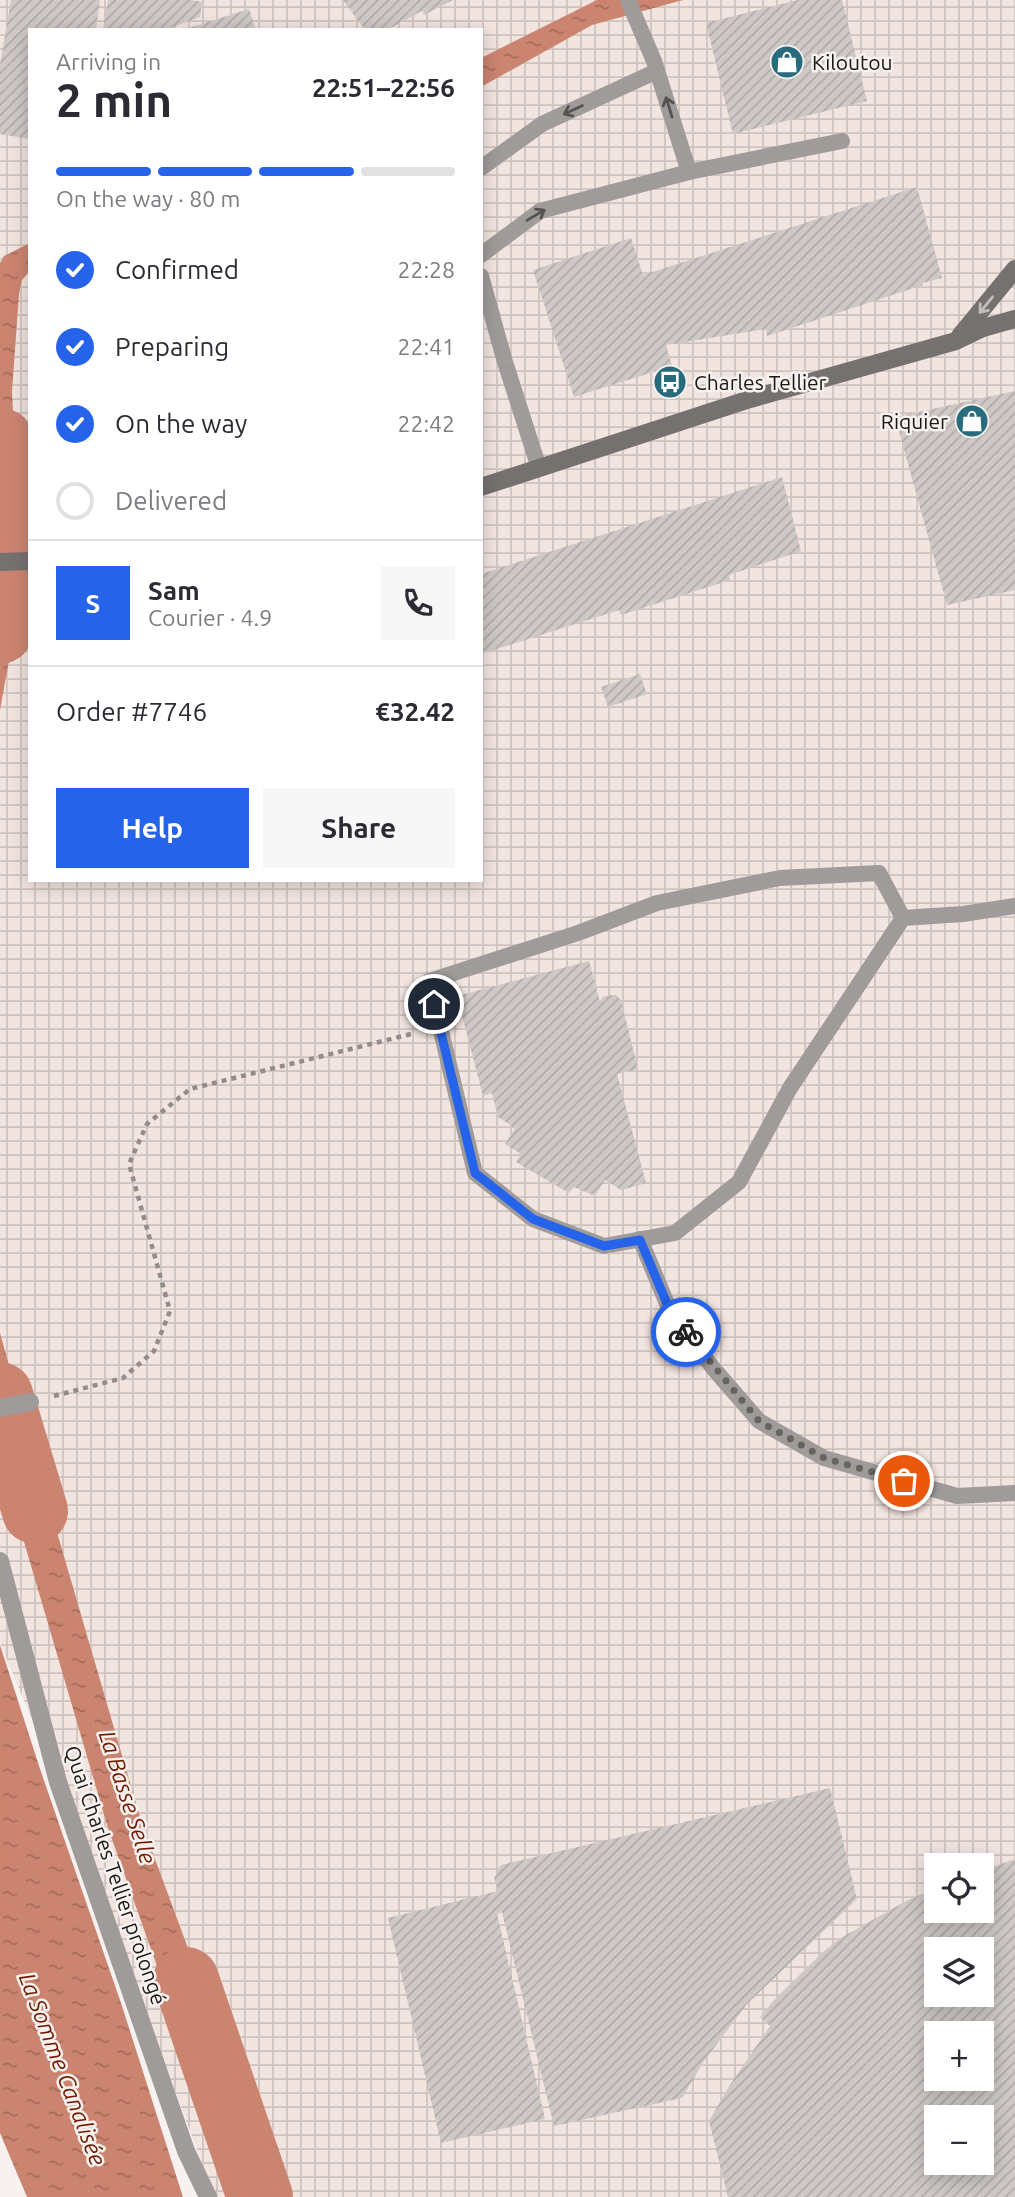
<!DOCTYPE html>
<meta charset="utf-8">
<style>
:root{--surface:#fff;--page:#f7f7f7;--text:#2b2b33;--muted:#7c7c81;--line:#e1e1e2;--accent:#2563eb}
body{margin:0;font-family:Ubuntu,sans-serif;background:var(--page);color:var(--text);height:100vh;display:flex;flex-direction:column;font-size:26px;white-space:nowrap}
*{box-sizing:border-box;margin:0}
p{font-size:23px;color:var(--muted)}
.icon{flex:none;width:38px;height:38px;fill:none;stroke:currentColor;stroke-width:2;stroke-linecap:round;stroke-linejoin:round}
.map{position:relative;flex:1;overflow:hidden}
.drawer{position:absolute;left:28px;top:28px;width:455px;height:854px;display:flex;flex-direction:column;background:var(--surface);border-radius:0px;box-shadow:0 4px 18px #0003}
.drawer>*{flex:none}
.fabs{position:absolute;left:924px;top:1853px;display:grid;gap:14px}
.fabs a{display:grid;place-items:center;width:70px;height:70px;border-radius:0px;background:var(--surface);box-shadow:0 4px 18px #0003;font-size:35px}
.pin{position:absolute;display:grid;place-items:center;width:60px;height:60px;color:#fff;margin:-30px;border:4px solid #fff;border-radius:50%;box-shadow:0 2px 7px #0007}
.courier{position:absolute;display:grid;place-items:center;width:70px;height:70px;margin:-35px;border:5px solid #2563eb;border-radius:50%;background:#fff;color:#222;box-shadow:0 2px 9px #0007}
.overview em{font-style:normal;font-weight:600}
.overview div{display:flex;flex-direction:column-reverse}
.overview{display:flex;align-items:center;justify-content:space-between;height:119px;padding:0 28px}
h1{font-size:46px;font-weight:600;line-height:52px}
.bar{display:grid;grid-template-columns:repeat(4,1fr);gap:10px 7px;align-content:center;height:84px;padding:0 28px}
.bar i{height:9px;border-radius:5px;background:var(--line)}
.bar .current{background:var(--accent)}
.bar p{grid-column:span 4}
.line{display:flex;align-items:center;gap:18px;padding:0 28px;border-top:2px solid var(--line)}
.line div{flex:1}
.round{display:grid;place-items:center;flex:none;width:74px;height:74px;border-radius:0px;background:var(--page)}
ol{padding:0 28px;list-style:none}
li{display:flex;align-items:center;gap:21px;height:77px}
li p{margin-inline-start:auto}
li .icon{padding:7px;border-radius:50%;background:var(--accent);color:#fff;stroke-width:4}
li:last-child{color:var(--muted)}
li i{width:38px;height:38px;border:4px solid var(--line);border-radius:50%}
.primary-button{display:flex;gap:14px;margin-top:auto;padding:14px 28px}
.primary-button a{flex:1;height:80px;border-radius:0px;background:var(--accent);color:#fff;font-size:28px;font-weight:600;line-height:80px;text-align:center}
.primary-button a+a{background:var(--page);color:var(--text)}
.map>svg:first-child{display:block}
</style>
<div class="map">
<svg width="1015" height="2197" viewBox="0 0 1015 2197">
<defs>
<pattern id="industrial-grid" width="8" height="8" patternUnits="userSpaceOnUse" patternTransform="scale(1.75)"><rect width="8" height="8" fill="#f2e4df"/><path d="M0 4h8M4 0v8" fill="none" stroke="#cfc3bf"/></pattern>
<pattern id="water-ripples" width="26" height="14" patternUnits="userSpaceOnUse" patternTransform="scale(1.75)"><rect width="26" height="14" fill="#cb8470"/><path d="M2 4q2-2 4 0t4 0M15 11q2-2 4 0t4 0" fill="none" stroke="#a46b5b"/></pattern>
<pattern id="building-hatch" width="6" height="6" patternUnits="userSpaceOnUse" patternTransform="scale(1.75)"><rect width="6" height="6" fill="#cec8c6"/><path d="M-1 1l2-2M0 6l6-6M5 7l2-2" fill="none" stroke="#b0aba9"/></pattern>
</defs>
<rect width="100%" height="100%" fill="#f7f1ef"/>
<path fill="url(#industrial-grid)" fill-rule="evenodd" d="M 0,0 L 1015,0 L 1015,2197 L 215,2197 L 58,1782 L 0,1643 ZM 30,30 L 481,30 L 481,880 L 30,880 ZM 936,1866 L 982,1866 L 982,1911 L 936,1911 ZM 936,1950 L 982,1950 L 982,1995 L 936,1995 ZM 936,2034 L 982,2034 L 982,2079 L 936,2079 ZM 936,2118 L 982,2118 L 982,2163 L 936,2163 Z"/>
<g fill="url(#water-ripples)">
<polygon points="597,0 683,0 592,25 481,87 481,58"/>
<polygon points="30,243 30,271 22,280 19,294 12,391 19,534 0,534 0,263 4,256"/>
<polygon points="0,601 20,601 0,710"/>
<polygon points="0,1333 16,1390 0,1390"/>
<polygon points="0,1423 26,1426 142,1824 202,1986 225,2063 199,2078 190,2059 108,1828 0,1460"/>
<polygon points="0,1645 40,1769 121,2003 183,2197 27,2197 0,2133"/>
<polygon points="231,2083 233,2090 277,2197 245,2197 205,2097"/>
</g>
<g fill="none" stroke-linecap="round" stroke-linejoin="round">
<g stroke="#cb8470" stroke-width="66">
<polyline points="0,631 2,619 1,441"/>
<polyline points="0,1395 35,1511"/>
<polyline points="186,1980 260,2197"/>
</g>
</g>
<g fill="url(#building-hatch)" fill-rule="evenodd">
<polygon points="11,0 100,0 96,30 30,30 30,139 0,134 0,65"/>
<polygon points="108,0 192,0 202,2 200,17 165,30 103,30"/>
<polygon points="343,0 453,0 424,15 422,11 387,30 365,30"/>
<polygon points="798,0 842,0 867,101 733,134 706,23"/>
<polygon points="249,9 256,30 186,30 186,29"/>
<polygon points="917,187 942,278 922,283 923,285 767,336 766,329 666,345 672,366 574,397 533,270 631,238 643,275"/>
<polygon points="1015,391 1015,590 947,605 895,417"/>
<polygon points="782,477 801,551 729,575 730,580 621,615 619,610 481,654 481,574"/>
<polygon points="640,674 647,694 608,707 601,687"/>
<polygon points="589,961 600,1002 603,997 609,995 616,995 621,1000 638,1069 617,1074 646,1183 621,1190 605,1180 595,1196 574,1187 569,1193 516,1162 521,1154 505,1144 515,1128 498,1117 492,1093 483,1096 457,996"/>
<polygon points="830,1788 857,1899 747,2004 704,2061 682,2098 554,2126 502,1912 497,1914 545,2119 441,2143 388,1918 498,1891 494,1878 501,1865"/>
<path d="M 1015,1859 L 1015,2197 L 728,2197 L 709,2121 L 728,2088 L 770,2026 L 760,2017 L 775,1999 L 823,1952 L 839,1939 L 906,1901 L 936,1888 L 936,1911 L 982,1911 L 982,1871 ZM 936,1950 L 982,1950 L 982,1995 L 936,1995 ZM 936,2034 L 982,2034 L 982,2079 L 936,2079 ZM 936,2118 L 982,2118 L 982,2163 L 936,2163 Z"/>
</g>
<g fill="none" stroke-linecap="round" stroke-linejoin="round">
<polyline stroke="#918d8c" stroke-width="4.5" stroke-dasharray="5 5" stroke-linecap="butt" points="54,1396 123,1378 154,1351 170,1311 129,1164 147,1124 190,1089 415,1033"/>
<g stroke="#9e9b9a" stroke-width="16">
<polyline points="481,168 542,124 657,71"/>
<polyline points="689,172 842,141"/>
<polyline points="481,255 540,211 689,172 654,61 628,0"/>
<polyline points="481,276 505,362 539,468"/>
<polygon points="879,873 903,918 790,1088 739,1182 675,1233 604,1246 533,1219 475,1173 429,981 578,933 657,903 780,878"/>
<polyline points="903,918 963,914 1015,906"/>
<polyline points="640,1239 671,1313 713,1368 759,1421 824,1458 957,1496 1015,1493"/>
</g>
<g stroke="#9e9b9a" stroke-width="18">
<polyline points="0,1408 30,1402"/>
<polyline points="0,1561 58,1782 186,2151 208,2197"/>
</g>
<g stroke="#757170" stroke-width="18">
<polyline points="960,336 1015,269"/>
<polyline points="481,487 750,399 956,341 983,328 1015,319"/>
<polyline points="0,562 30,561"/>
</g>
</g>
<defs><path id="oneway-shaft" d="M-6 0H5M1.5-3L5.5 0L1.5 3" fill="none" stroke-width="1.6" stroke-linecap="round" stroke-linejoin="round" transform="scale(1.75)"/></defs>
<g stroke="#555252">
<use href="#oneway-shaft" transform="translate(669 107) rotate(-107)"/>
<use href="#oneway-shaft" transform="translate(573 110) rotate(155)"/>
<use href="#oneway-shaft" transform="translate(536 215) rotate(-31)"/>
</g>
<use stroke="#c3bebc" href="#oneway-shaft" transform="translate(986 305) rotate(129)"/>
<g fill="none" stroke-linecap="round" stroke-linejoin="round">
<polyline stroke="#676363" stroke-width="7" stroke-dasharray="0 12.6" points="686,1332 759,1421 824,1458 904,1481"/>
<polyline stroke="#2563eb" stroke-width="9" points="434,1004 475,1173 533,1219 604,1246 640,1240 671,1313 686,1332"/>
</g>
<defs>
<symbol id="shop-disc" viewBox="-11 -11 22 22"><circle r="9.5" fill="#276b7c" stroke="#f7f1ef"/><path d="M-5-2.5h2.3a2.7 3.5 0 0 1 5.4 0H5L5.5 6h-11ZM-1.5-2.5h3a1.5 2.3 0 0 0-3 0Z" fill="#fff"/></symbol>
<symbol id="bus-disc" viewBox="-11 -11 22 22"><circle r="9.5" fill="#276b7c" stroke="#f7f1ef"/><path d="M-5-6H5V4H4V6H2V4H-2V6H-4V4H-5ZM-3.5-4V0h7V-4ZM-3.5 1.2v1.5H-2V1.2ZM2 1.2v1.5H3.5V1.2Z" fill="#fff"/></symbol>
</defs>
<g fill-rule="evenodd">
<use href="#shop-disc" x="768" y="43" width="38" height="38"/>
<use href="#bus-disc" x="651" y="363" width="38" height="38"/>
<use href="#shop-disc" x="953" y="402" width="38" height="38"/>
</g>
<g text-anchor="middle" dominant-baseline="central" stroke-width="5" stroke-linejoin="round" paint-order="stroke">
<g font-size="21" fill="#191717" stroke="#f7f1ef" text-anchor="start">
<text x="812" y="62">Kiloutou</text>
<text x="694" y="382">Charles Tellier</text>
<text x="948" y="421" text-anchor="end">Riquier</text>
</g>
<g font-size="21" fill="#191717" stroke="#f7f1ef">
<text transform="translate(116 1875) rotate(71)">Quai Charles Tellier prolongé</text>
</g>
<g font-size="23" font-style="italic" fill="#701c00" stroke="#f7f1ef">
<text transform="translate(128 1797) rotate(72)">La Basse Selle</text>
<text transform="translate(63 2069) rotate(69)">La Somme Canalisée</text>
</g>
</g>
</svg>
<div class="fabs">
<a><svg class="icon" aria-label="locate" viewBox="0 0 24 24"><circle cx="12" cy="12" r="6"/><path d="M12 2v4M12 18v4M2 12h4M18 12h4"/></svg></a>
<a><svg class="icon" aria-label="layers" viewBox="0 0 24 24"><path d="M12 4l9 5-9 5-9-5zM3 14l9 5 9-5"/></svg></a>
<a>+</a>
<a>−</a>
</div>
<div class="pin" style="left:904px;top:1481px;background:#ea580c"><svg class="icon" aria-label="bag" viewBox="0 0 24 24"><path d="M5 8h14l-1 12H6zM9 8a3 3 0 0 1 6 0"/></svg></div>
<div class="pin" style="left:434px;top:1004px;background:#1f2937"><svg class="icon" aria-label="home" viewBox="0 0 24 24"><path d="M3 11l9-7 9 7M6 9v11h12V9"/></svg></div>
<div class="courier" style="left:686px;top:1332px"><svg class="icon" aria-label="bike" viewBox="0 0 24 24"><circle cx="6" cy="16" r="4"/><circle cx="18" cy="16" r="4"/><path d="M6 16l4-8h5l3 8M10 8l3 8H6M13 5h3"/></svg></div>
<section class="drawer">
<div class="overview"><div><h1>2 min</h1><p>Arriving in</p></div><em>22:51–22:56</em></div>
<div class="bar"><i class="current"></i><i class="current"></i><i class="current"></i><i></i><p>On the way · 80 m</p></div>
<ol>
<li><svg class="icon" aria-label="check" viewBox="0 0 24 24"><path d="M5 12l5 5 9-10"/></svg>Confirmed<p>22:28</p></li>
<li><svg class="icon" aria-label="check" viewBox="0 0 24 24"><path d="M5 12l5 5 9-10"/></svg>Preparing<p>22:41</p></li>
<li><svg class="icon" aria-label="check" viewBox="0 0 24 24"><path d="M5 12l5 5 9-10"/></svg>On the way<p>22:42</p></li>
<li><i></i>Delivered</li>
</ol>
<div class="line" style="height:126px"><b class="round" style="background:var(--accent);color:#fff">S</b><div><b>Sam</b><p>Courier · 4.9</p></div><a class="round"><svg class="icon" aria-label="phone" viewBox="0 0 24 24"><path d="M5 4h4l2 5-3 2q2 4 5 5l2-3 5 2v4C11 20 4 13 5 4z"/></svg></a></div>
<div class="line" style="height:91px"><div>Order #7746</div><b>€32.42</b></div>
<div class="primary-button"><a>Help</a><a>Share</a></div>
</section>
</div>
